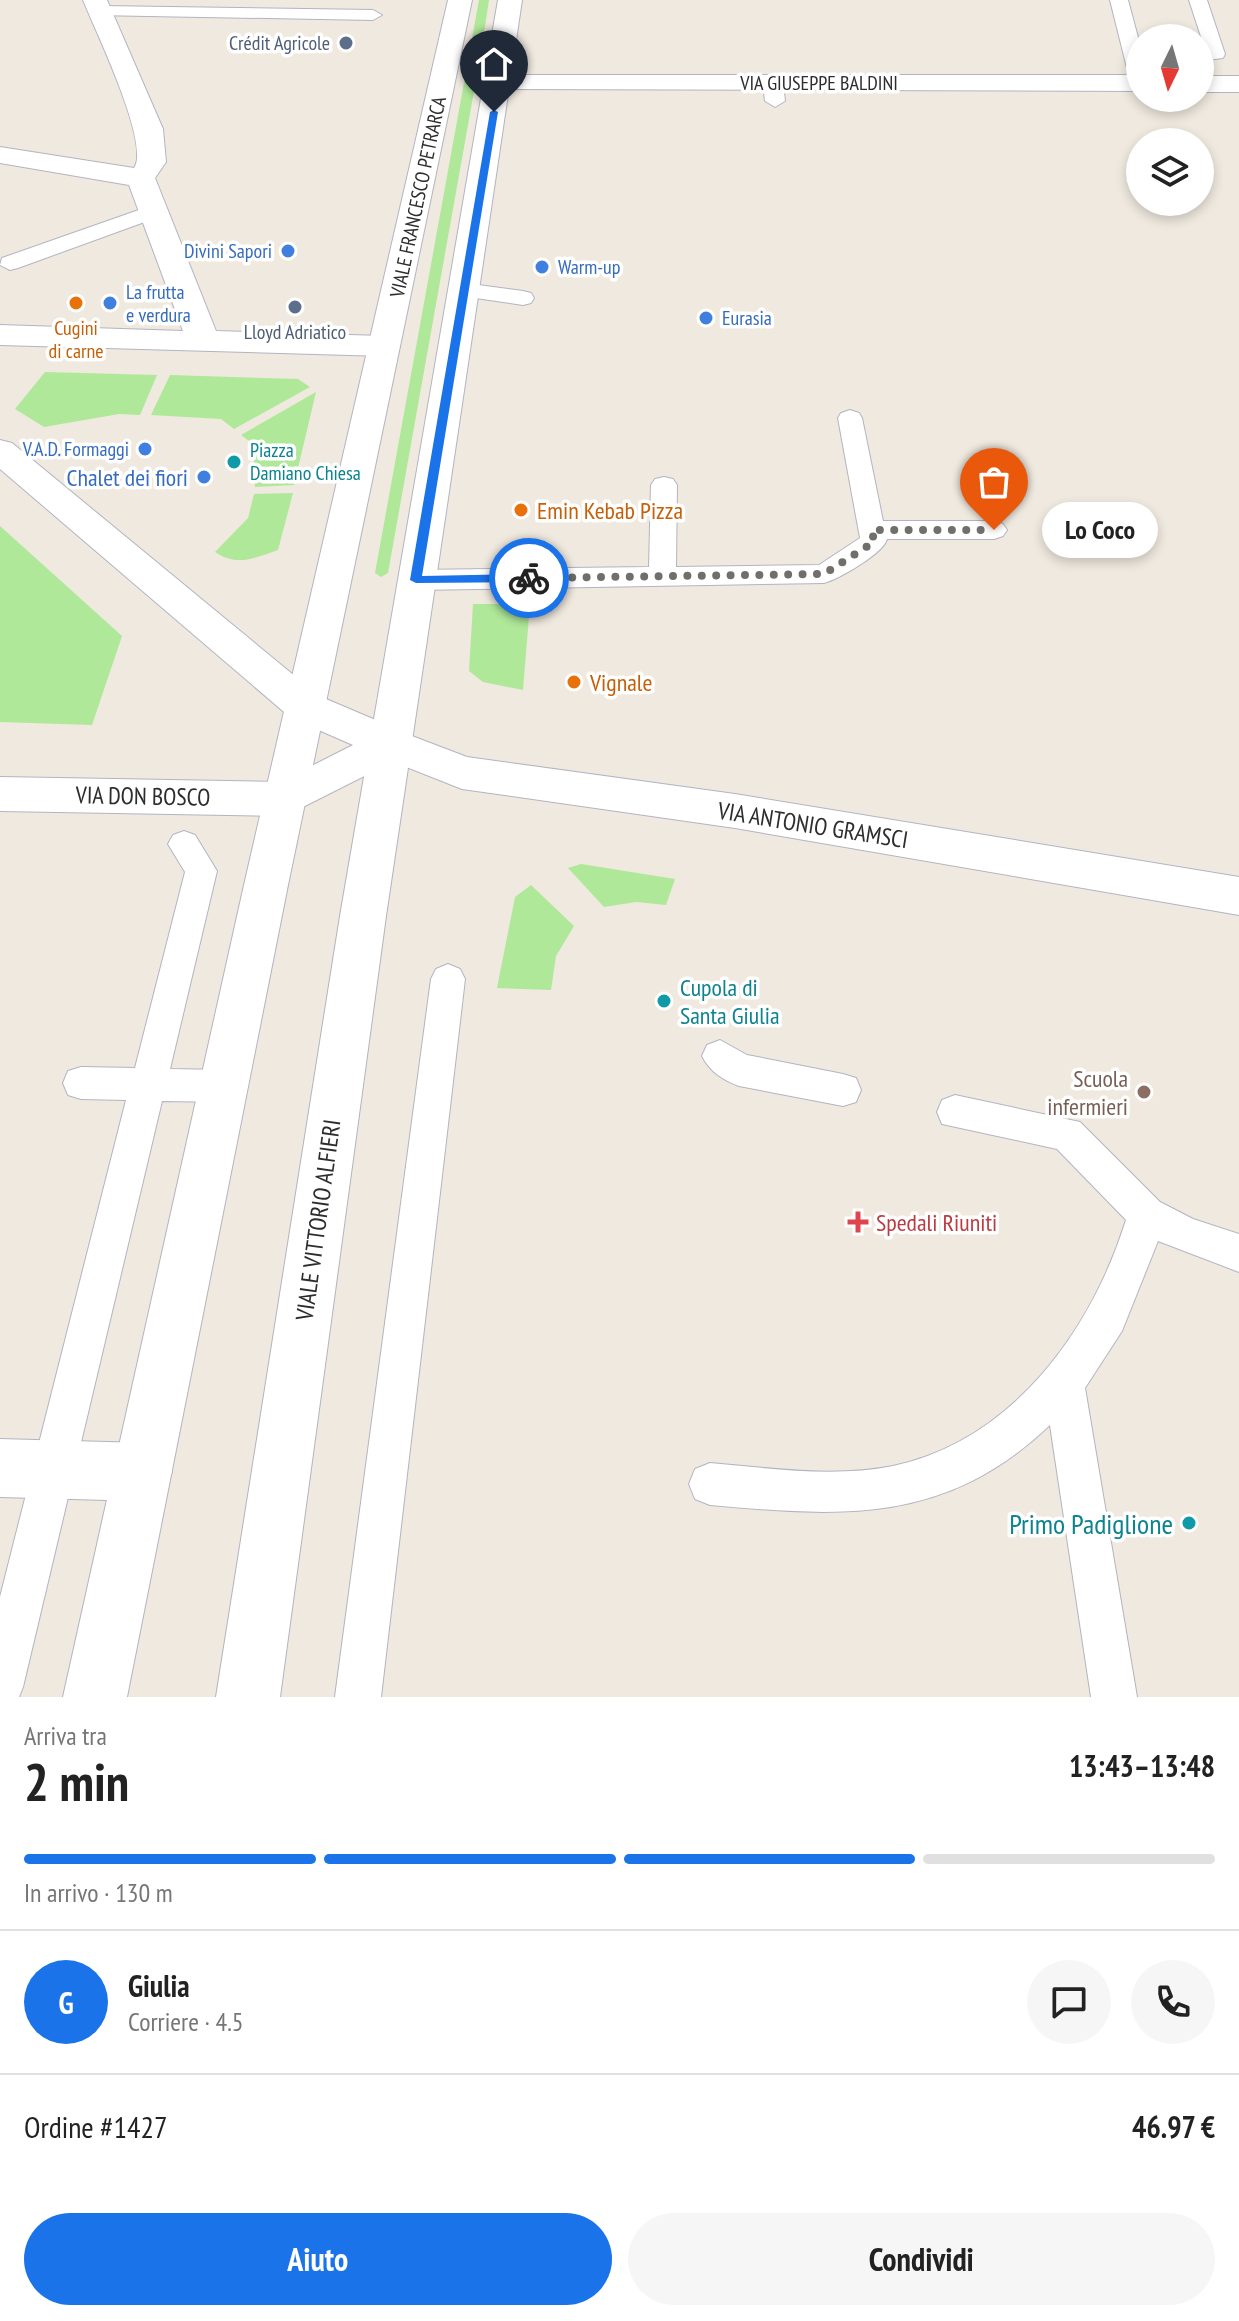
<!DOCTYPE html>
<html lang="it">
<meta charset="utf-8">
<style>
:root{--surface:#fff;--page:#f6f6f6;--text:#222;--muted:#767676;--line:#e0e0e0;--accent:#1a73e8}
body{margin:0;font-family:"PT Sans Narrow",sans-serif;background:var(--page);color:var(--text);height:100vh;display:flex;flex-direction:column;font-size:30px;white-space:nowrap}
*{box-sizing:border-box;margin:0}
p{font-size:26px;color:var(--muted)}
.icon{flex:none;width:44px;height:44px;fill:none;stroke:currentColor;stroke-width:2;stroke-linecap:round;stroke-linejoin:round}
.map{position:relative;height:1697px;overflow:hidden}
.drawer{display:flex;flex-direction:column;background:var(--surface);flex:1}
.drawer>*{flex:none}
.needle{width:52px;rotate:185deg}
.tools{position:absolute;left:1126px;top:24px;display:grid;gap:16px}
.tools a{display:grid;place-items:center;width:88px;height:88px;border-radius:50%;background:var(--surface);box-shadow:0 4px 12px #0003;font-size:40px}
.pin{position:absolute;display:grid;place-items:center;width:68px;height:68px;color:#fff;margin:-82px -34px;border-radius:50% 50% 50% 0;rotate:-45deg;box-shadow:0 0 8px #0007}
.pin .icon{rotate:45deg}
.courier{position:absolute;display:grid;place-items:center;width:80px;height:80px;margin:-40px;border:6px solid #1a73e8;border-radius:50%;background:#fff;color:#222;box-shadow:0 2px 10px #0007}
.bubble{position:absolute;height:56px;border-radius:28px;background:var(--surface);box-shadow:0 4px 12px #0003;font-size:26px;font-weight:700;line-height:56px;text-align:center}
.summary em{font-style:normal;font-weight:700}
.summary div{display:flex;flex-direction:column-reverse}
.summary{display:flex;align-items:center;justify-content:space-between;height:136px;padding:0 24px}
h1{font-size:52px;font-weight:700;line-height:60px}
.bar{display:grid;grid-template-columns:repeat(4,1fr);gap:12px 8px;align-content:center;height:96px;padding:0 24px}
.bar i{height:10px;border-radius:6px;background:var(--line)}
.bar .current{background:var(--accent)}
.bar p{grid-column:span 4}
.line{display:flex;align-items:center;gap:20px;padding:0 24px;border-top:2px solid var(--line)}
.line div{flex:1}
.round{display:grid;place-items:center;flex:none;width:84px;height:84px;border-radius:42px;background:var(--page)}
.button{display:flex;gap:16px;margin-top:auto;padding:16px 24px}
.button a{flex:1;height:92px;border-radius:48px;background:var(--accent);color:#fff;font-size:32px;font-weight:700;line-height:92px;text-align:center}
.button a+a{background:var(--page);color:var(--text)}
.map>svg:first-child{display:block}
</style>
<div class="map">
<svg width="1239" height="1697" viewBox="0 0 1239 1697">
<rect width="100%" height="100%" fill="#efe9df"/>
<g fill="#afe899">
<polygon points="479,0 489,0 481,52 388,573 381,577 375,573"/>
<polygon points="45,372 157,375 140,415 119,414 44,427 15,409"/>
<polygon points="170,375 298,379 310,387 234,429 221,419 151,415"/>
<polygon points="316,392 294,485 255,487 253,444 241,435"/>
<path d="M 293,493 L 278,550 C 255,558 237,567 215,552 L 248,518 L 254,494 Z"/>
<polygon points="0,526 122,636 92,725 0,722"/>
<polygon points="473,604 530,604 523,690 483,682 469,671"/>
<polygon points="581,864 675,879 666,905 636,902 604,907 568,868"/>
<polygon points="531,885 574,926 556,956 551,990 497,988 515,897"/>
</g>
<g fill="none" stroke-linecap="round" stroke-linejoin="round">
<defs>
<g id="service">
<polygon points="1110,0 1128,0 1140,45 1140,86 1130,80"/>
<polygon points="1189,0 1207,0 1225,54 1223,58 1200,61 1200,49 1205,49"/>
<polygon points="100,6 373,10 382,15 373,20 94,15 91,11"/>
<polygon points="773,77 783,83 785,101 775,107 765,101 763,83"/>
<polygon points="153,205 164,211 161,216 18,268 10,270 0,265 2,258"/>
<polygon points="463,283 523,291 531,293 534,298 531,303 523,305 455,295 452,290 455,285"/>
<path d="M 850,410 L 859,413 L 862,418 L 883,521 L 994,521 L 1003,524 L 1007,530 L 1003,536 L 994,539 L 887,539 C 884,553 839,579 824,583 L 416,590 L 406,587 L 402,580 L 406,573 L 416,570 L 649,567 L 651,485 L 655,479 L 664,477 L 673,479 L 677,485 L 676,567 L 819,565 L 860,538 L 838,418 L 841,413 Z"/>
<polygon points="184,831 195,835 217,871 170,1069 225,1070 238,1074 243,1086 238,1098 225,1102 162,1101 23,1687 19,1697 0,1697 0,1597 126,1100 81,1099 68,1095 63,1083 68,1071 81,1067 135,1068 185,872 168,844 173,835"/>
<polygon points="448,964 460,969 465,979 381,1697 335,1697 431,979 436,969"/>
<path d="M 720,1040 L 747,1055 L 843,1074 L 856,1078 L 861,1090 L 856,1102 L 843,1106 L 739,1086 C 723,1080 710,1072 702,1056 L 707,1045 Z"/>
<path d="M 955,1095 L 1080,1122 L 1160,1202 L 1193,1219 L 1239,1234 L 1239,1272 L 1158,1241 L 1122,1331 L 1085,1388 L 1137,1697 L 1091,1697 L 1050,1425 C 945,1525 843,1517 710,1505 L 695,1499 L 689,1484 L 695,1469 L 710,1463 C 770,1468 833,1478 893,1466 C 1013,1440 1091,1331 1126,1220 L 1057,1149 L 942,1124 L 937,1112 L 942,1100 Z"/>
</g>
<g id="minor">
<path d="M 83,0 L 107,0 L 163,129 L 166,162 L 155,178 L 216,331 L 384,336 L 395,339 L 400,346 L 395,353 L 384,356 L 0,345 L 0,325 L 183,331 L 129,185 L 0,163 L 0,147 L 134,168 C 151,144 95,30 83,0 Z"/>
<polygon points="499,75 1140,75 1140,91 490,89 486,83 490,77"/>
<rect x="1200" y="76" width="39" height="16"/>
<polygon points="0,440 12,443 319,696 406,733 412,744 406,755 285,816 0,811 0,777 280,782 353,745 291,718 0,469"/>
<polygon points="0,1439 143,1443 164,1451 172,1472 164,1493 143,1501 0,1497"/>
</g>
<polygon id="tertiary" points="391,728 467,757 735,794 1239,877 1239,915 735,828 462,789 376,755 370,744 376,733"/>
<g id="secondary">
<polygon points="448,0 472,0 288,885 127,1697 63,1697 244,885"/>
<polygon points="498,0 522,0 386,916 280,1697 216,1697 340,916"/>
</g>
</defs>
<use href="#service" stroke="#b3b4c1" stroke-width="2"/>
<use href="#minor" stroke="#b3b4c1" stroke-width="2"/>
<use href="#tertiary" stroke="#b3b4c1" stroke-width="2"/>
<use href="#secondary" stroke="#b3b4c1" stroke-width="2"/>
<use href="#service" fill="#fff" fill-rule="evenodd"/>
<use href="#minor" fill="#fff" fill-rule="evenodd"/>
<use href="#tertiary" fill="#fff" fill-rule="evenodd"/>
<use href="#secondary" fill="#fff" fill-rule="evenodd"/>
</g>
<polygon fill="#1a73e8" points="494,110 498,112 422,576 529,574 535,578 529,582 416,583 410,580 490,112"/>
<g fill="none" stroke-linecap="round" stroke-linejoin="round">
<polyline stroke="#716f6b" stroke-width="8" stroke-dasharray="0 14.4" points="529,578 824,574 874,542 872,530 994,530"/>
</g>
<g fill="#5c6f8a" stroke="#fff" stroke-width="3">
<circle cx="346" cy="43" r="8"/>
<circle cx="295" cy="307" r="8"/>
</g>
<g fill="#3f7fe0" stroke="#fff" stroke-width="3">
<circle cx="288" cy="251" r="8"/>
<circle cx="542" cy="267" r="8"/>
<circle cx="110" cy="303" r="8"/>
<circle cx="706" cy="318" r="8"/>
<circle cx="145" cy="449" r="8"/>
<circle cx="204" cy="477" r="8"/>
</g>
<g fill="#e8710a" stroke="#fff" stroke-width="3">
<circle cx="76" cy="303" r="8"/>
<circle cx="521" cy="510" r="8"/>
<circle cx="574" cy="682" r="8"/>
</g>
<g fill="#0f9aa8" stroke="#fff" stroke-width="3">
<circle cx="234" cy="462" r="8"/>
<circle cx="664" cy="1001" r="8"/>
<circle cx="1189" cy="1523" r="8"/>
</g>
<circle fill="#8d6e63" stroke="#fff" stroke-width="3" cx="1144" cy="1092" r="8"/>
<path fill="#e0444e" stroke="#fff" stroke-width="3" d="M854 1210h8v8h8v8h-8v8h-8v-8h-8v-8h8z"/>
<g text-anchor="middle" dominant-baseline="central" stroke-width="7" stroke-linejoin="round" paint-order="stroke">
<g font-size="20" fill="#4e5e75" stroke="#fff" text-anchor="end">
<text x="330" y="43">Crédit Agricole</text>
<text x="295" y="332" text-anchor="middle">Lloyd Adriatico</text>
</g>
<g font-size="20" fill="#2d2d2d" stroke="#fff">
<text x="819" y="83">VIA GIUSEPPE BALDINI</text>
<text transform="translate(418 197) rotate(-78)">VIALE FRANCESCO PETRARCA</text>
</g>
<g font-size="20" fill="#366cbe" stroke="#fff" text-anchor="start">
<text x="272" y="251" text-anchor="end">Divini Sapori</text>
<text x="558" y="267">Warm-up</text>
<text x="126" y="292">La frutta<tspan x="126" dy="23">e verdura</tspan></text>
<text x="722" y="318">Eurasia</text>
<text x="129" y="449" text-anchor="end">V.A.D. Formaggi</text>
</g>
<g font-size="20" fill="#c56008" stroke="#fff">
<text x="76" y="328">Cugini<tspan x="76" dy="23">di carne</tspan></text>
</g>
<g font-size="20" fill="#0d838f" stroke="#fff" text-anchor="start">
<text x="250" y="450">Piazza<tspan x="250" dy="23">Damiano Chiesa</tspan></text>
</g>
<g font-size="24" fill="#366cbe" stroke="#fff" text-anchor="end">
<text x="188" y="477">Chalet dei fiori</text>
</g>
<g font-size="24" fill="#c56008" stroke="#fff" text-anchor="start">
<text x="537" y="510">Emin Kebab Pizza</text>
<text x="590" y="682">Vignale</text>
</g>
<g font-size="24" fill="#2d2d2d" stroke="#fff">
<text transform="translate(143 796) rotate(1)">VIA DON BOSCO</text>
<text transform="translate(813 825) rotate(9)">VIA ANTONIO GRAMSCI</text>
<text transform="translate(318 1220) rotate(-82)">VIALE VITTORIO ALFIERI</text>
</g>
<g font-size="24" fill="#0d838f" stroke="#fff" text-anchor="start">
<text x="680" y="987">Cupola di<tspan x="680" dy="28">Santa Giulia</tspan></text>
</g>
<g font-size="24" fill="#785e54" stroke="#fff" text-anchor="end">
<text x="1128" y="1078">Scuola<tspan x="1128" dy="28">infermieri</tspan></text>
</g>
<g font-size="24" fill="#be3a42" stroke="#fff" text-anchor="start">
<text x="876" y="1222">Spedali Riuniti</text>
</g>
<g font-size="28" fill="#0d838f" stroke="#fff" text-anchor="end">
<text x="1173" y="1523">Primo Padiglione</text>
</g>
</g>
</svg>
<div class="tools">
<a><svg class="needle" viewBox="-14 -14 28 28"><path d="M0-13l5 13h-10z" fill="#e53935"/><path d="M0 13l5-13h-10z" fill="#767676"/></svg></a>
<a><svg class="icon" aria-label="layers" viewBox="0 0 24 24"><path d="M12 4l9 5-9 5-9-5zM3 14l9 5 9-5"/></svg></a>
</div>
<div class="pin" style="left:994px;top:530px;background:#ea580c"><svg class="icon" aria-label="bag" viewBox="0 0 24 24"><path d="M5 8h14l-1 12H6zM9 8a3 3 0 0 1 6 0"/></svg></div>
<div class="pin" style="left:494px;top:112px;background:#1f2937"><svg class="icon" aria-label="home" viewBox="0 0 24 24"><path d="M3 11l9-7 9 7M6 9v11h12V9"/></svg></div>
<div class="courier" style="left:529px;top:578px"><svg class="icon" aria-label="bike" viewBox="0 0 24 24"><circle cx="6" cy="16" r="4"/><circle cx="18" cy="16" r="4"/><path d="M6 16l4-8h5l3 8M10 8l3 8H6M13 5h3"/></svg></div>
<div class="bubble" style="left:1042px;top:502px;width:116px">Lo Coco</div>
</div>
<section class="drawer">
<div class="summary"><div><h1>2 min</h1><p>Arriva tra</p></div><em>13:43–13:48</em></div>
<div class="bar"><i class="current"></i><i class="current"></i><i class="current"></i><i></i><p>In arrivo · 130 m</p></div>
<div class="line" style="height:144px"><b class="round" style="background:var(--accent);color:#fff">G</b><div><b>Giulia</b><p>Corriere · 4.5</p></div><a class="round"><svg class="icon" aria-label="chat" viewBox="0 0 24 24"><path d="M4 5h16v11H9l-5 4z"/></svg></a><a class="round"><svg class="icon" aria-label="phone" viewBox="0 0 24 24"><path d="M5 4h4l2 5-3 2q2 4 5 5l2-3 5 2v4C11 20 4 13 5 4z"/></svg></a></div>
<div class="line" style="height:104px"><div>Ordine #1427</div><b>46.97 €</b></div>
<div class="button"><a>Aiuto</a><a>Condividi</a></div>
</section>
